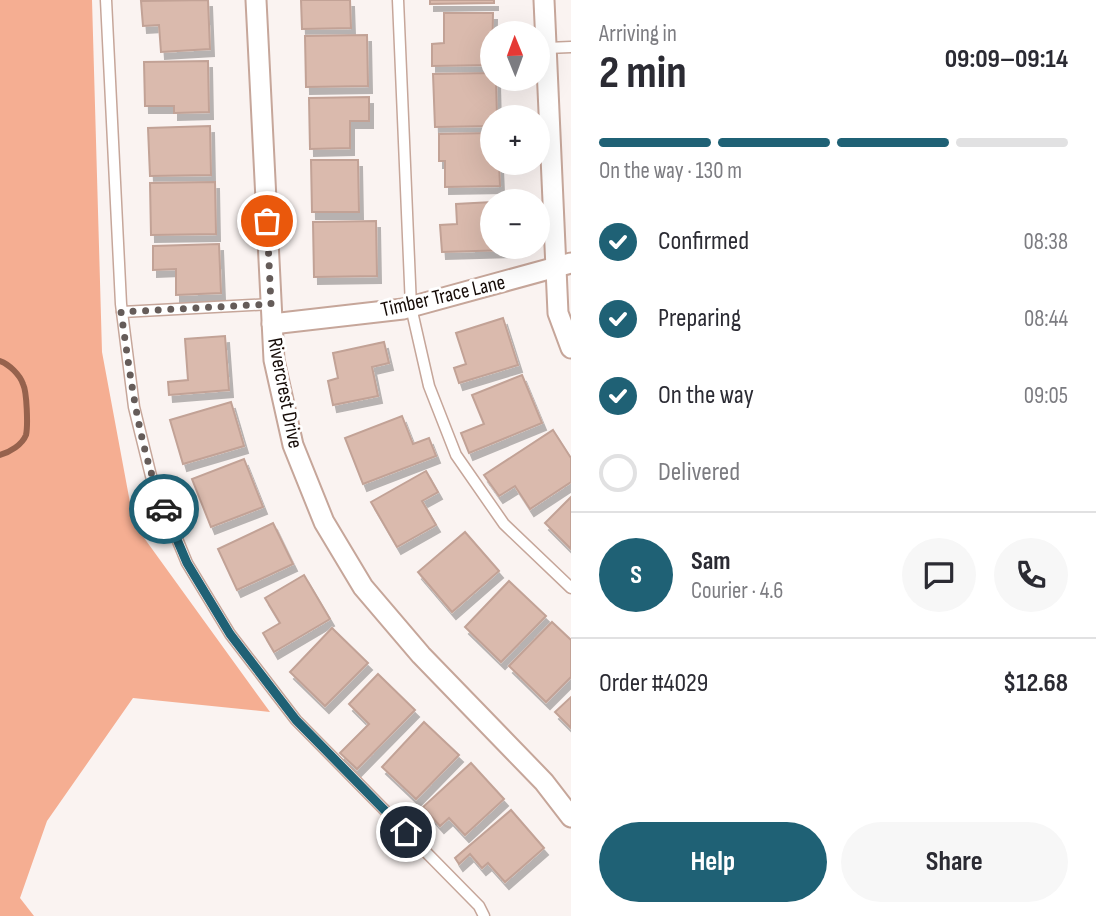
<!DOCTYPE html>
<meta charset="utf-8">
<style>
:root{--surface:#fff;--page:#f7f7f7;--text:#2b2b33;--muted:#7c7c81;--line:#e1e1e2;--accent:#1f6175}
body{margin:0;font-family:"Sofia Sans Condensed",sans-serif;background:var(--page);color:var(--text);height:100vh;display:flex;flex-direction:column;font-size:26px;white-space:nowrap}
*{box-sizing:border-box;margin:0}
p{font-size:23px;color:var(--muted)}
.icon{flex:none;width:38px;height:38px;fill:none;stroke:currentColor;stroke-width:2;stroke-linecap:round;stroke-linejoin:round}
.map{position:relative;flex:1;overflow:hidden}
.side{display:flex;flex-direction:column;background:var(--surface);width:525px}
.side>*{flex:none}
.needle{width:46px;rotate:359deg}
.tools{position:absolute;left:480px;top:21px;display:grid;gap:14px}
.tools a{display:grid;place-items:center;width:70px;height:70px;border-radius:50%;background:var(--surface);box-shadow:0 7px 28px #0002;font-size:35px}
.pin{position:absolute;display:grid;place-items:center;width:60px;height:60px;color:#fff;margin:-30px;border:4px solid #fff;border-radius:50%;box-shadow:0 2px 7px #0007}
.courier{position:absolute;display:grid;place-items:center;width:70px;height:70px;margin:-35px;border:5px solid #1f6175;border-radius:50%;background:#fff;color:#222;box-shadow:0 2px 9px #0007}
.head em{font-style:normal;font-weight:700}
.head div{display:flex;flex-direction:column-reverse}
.head{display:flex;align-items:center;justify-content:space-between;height:119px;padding:0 28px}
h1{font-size:46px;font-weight:700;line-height:52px}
.bar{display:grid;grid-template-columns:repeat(4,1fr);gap:10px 7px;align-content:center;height:84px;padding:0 28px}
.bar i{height:9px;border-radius:5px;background:var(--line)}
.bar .current{background:var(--accent)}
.bar p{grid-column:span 4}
.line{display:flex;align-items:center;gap:18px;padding:0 28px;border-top:2px solid var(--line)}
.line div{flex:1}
.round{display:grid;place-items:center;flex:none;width:74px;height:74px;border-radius:37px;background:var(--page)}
ol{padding:0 28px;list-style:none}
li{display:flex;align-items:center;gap:21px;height:77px}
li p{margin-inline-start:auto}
li .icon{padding:7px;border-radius:50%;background:var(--accent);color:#fff;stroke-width:4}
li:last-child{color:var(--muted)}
li i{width:38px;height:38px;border:4px solid var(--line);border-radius:50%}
.cta{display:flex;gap:14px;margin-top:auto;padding:14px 28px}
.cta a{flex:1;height:80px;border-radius:42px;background:var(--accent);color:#fff;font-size:28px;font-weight:700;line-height:80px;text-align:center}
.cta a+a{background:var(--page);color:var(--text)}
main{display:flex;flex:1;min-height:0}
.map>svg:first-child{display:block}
</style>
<main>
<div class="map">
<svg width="571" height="916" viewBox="0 0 571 916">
<defs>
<filter id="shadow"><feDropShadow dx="4" dy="7" stdDeviation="0" flood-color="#0004"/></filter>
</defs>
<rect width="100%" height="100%" fill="#faf3f1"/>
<polygon fill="#f5ae92" points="0,0 92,0 102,352 134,524 270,712 133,698 47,821 20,898 34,916 0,916"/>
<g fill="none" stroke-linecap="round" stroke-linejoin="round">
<path stroke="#96624d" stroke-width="6" d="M 0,361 C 9,364 20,375 23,384 C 27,392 28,426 26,435 C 22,445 10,452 0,455"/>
</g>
<g fill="#dabaad" stroke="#c2a296" stroke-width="2" filter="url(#shadow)">
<polygon points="208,0 210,49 161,52 159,25 143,26 141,1"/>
<polygon points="301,0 350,0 351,28 302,29"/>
<polygon points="430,0 494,0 494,3 430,4"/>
<polygon points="444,13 493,13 492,65 432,66 432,44 444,43"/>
<polygon points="367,35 368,86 306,87 305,36"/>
<polygon points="208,61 209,112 174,113 174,106 145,106 144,62"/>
<polygon points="492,73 492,79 496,79 497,117 492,117 492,126 435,127 433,74"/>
<polygon points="369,97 369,121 350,121 350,148 310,149 309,98"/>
<polygon points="210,126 211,175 150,176 148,128"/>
<polygon points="492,133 492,163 499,163 500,186 445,187 445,161 439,161 439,134"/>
<polygon points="311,160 358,160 359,212 312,212"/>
<polygon points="215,182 216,234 151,235 150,183"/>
<polygon points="492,202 492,247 509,247 509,250 442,252 440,225 457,224 456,204"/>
<polygon points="376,221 377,276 314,277 313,222"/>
<polygon points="219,244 221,293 176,295 176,269 153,270 153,246"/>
<polygon points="503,318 518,365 459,383 454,368 466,364 456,333"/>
<polygon points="225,336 229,390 169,395 168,382 188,380 185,339"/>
<polygon points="384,342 389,363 372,367 378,396 333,405 328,381 338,378 333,353"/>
<polygon points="522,375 542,423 469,453 461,433 484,424 472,395"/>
<polygon points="231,402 244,446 183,464 170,420"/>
<polygon points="402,416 413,444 429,438 436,456 363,484 345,438"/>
<polygon points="553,430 571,458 571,482 530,509 515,486 499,496 484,475"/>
<polygon points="244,459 263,507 211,527 192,479"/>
<polygon points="426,471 438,492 422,501 436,525 397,547 371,502"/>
<polygon points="571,497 571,549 545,523"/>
<polygon points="273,523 293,564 237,590 218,549"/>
<polygon points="465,532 499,571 452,612 418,572"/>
<polygon points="304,575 330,619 274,652 263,633 280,623 265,598"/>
<polygon points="509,581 546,616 501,662 465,627"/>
<polygon points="552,622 571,640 571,677 546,702 509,666"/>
<polygon points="332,628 368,663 325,706 290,672"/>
<polygon points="378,674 415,710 357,769 340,753 369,724 349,704"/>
<polygon points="571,697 571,728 555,712"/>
<polygon points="424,722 459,755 416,799 382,767"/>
<polygon points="471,763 504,799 465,835 449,818 440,826 423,807"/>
<polygon points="511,810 544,848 505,882 488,863 482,868 470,854 459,864 455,858"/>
</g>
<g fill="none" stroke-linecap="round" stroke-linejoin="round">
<defs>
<g id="service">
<polyline points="106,0 121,304 134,407 151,476 187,563 230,634 296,720 479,906 484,916"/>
<polyline points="398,0 411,307 429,386 456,455 504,524 571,588"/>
<polyline points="547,48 571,47"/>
<polyline points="122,312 271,304"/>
</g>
<g id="minor">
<polyline points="256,0 274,360 293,445 324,522 363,587 421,655 544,782 571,817"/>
<polyline points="544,0 558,313 571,348"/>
<polyline points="272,324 403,309 571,263"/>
</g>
</defs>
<use href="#service" stroke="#c6a69a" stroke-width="13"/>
<use href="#minor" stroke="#c6a69a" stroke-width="23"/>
<use href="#service" stroke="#fff" stroke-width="10"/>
<use href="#minor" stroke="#fff" stroke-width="19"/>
</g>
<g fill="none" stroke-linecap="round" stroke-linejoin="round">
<path stroke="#655c59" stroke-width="7" stroke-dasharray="0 12.6" d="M 164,509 C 138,445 131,379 121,312 L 271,304 L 267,221"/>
<polyline stroke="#1f6175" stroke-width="9" points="164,509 187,563 230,634 296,720 406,832"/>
</g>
<g text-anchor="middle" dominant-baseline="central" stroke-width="6" stroke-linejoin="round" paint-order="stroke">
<g font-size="21" fill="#150b07" stroke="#fff">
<text transform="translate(443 296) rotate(-13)">Timber Trace Lane</text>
<text transform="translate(285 393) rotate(79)">Rivercrest Drive</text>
</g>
</g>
</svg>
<div class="tools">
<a><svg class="needle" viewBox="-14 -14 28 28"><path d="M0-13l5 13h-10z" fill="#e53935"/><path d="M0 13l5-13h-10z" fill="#7c7c81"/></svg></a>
<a>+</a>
<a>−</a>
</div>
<div class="pin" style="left:267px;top:221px;background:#ea580c"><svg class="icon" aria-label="bag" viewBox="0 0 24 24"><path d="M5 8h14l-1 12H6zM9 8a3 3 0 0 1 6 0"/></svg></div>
<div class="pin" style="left:406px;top:832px;background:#1f2937"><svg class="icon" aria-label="home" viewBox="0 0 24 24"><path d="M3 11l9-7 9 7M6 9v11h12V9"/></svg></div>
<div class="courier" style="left:164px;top:509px"><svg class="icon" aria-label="car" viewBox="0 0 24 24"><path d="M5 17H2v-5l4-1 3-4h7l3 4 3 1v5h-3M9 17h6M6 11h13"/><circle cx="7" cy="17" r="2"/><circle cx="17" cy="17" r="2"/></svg></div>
</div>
<section class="side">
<div class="head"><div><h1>2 min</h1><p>Arriving in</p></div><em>09:09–09:14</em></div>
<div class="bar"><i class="current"></i><i class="current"></i><i class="current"></i><i></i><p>On the way · 130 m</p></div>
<ol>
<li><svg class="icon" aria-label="check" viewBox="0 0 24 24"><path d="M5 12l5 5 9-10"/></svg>Confirmed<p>08:38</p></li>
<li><svg class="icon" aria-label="check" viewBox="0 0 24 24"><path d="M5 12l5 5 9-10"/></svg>Preparing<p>08:44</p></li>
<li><svg class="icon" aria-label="check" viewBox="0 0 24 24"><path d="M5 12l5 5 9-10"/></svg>On the way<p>09:05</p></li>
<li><i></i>Delivered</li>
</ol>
<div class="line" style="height:126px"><b class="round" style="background:var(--accent);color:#fff">S</b><div><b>Sam</b><p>Courier · 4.6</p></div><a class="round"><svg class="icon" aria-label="chat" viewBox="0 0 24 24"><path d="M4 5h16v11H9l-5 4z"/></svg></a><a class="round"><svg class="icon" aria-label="phone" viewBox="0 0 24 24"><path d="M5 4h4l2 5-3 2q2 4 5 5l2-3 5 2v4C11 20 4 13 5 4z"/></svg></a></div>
<div class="line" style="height:91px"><div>Order #4029</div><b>$12.68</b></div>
<div class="cta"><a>Help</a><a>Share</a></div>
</section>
</main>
